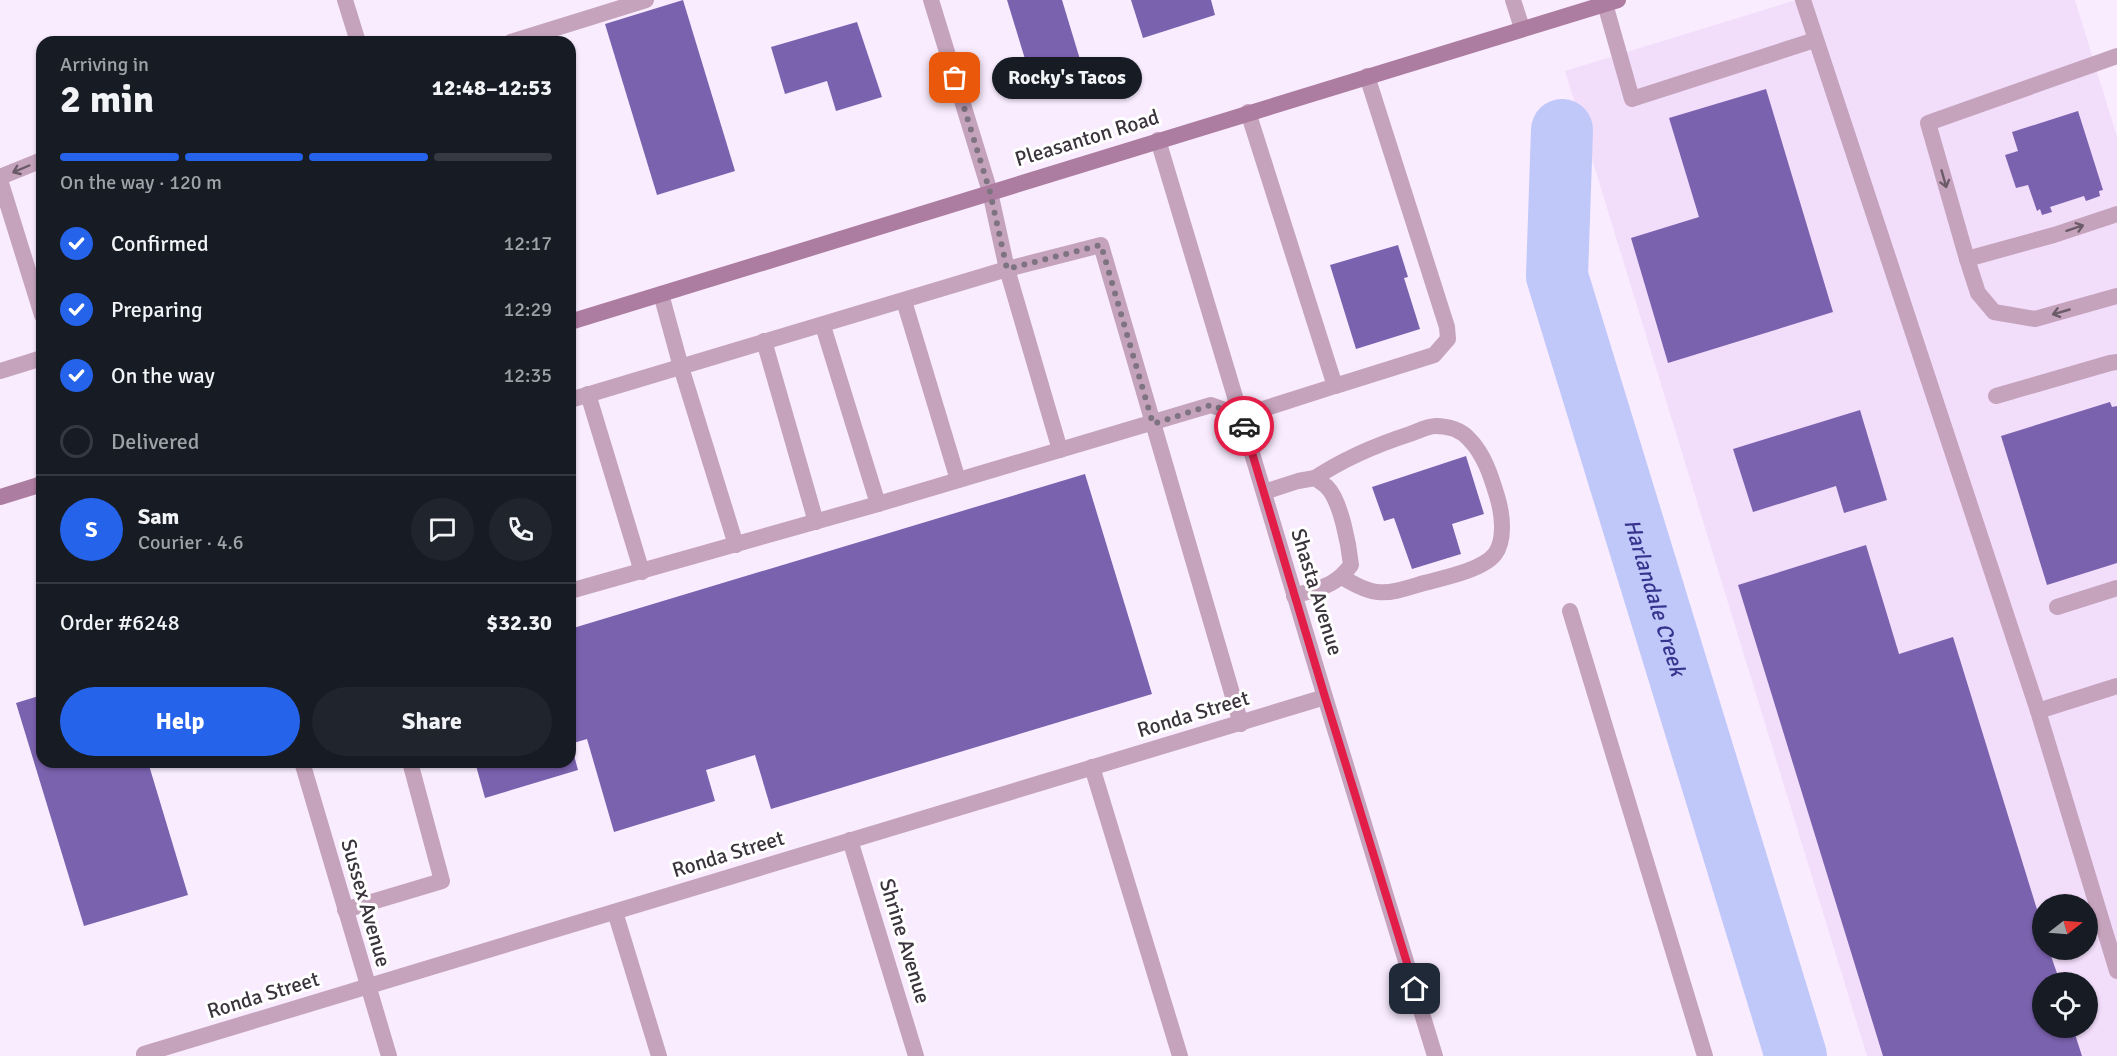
<!DOCTYPE html>
<meta charset="utf-8">
<style>
:root{--surface:#171b24;--page:#20242c;--text:#f1f3f6;--muted:#9ea1a6;--line:#363941;--accent:#2563eb}
body{margin:0;font-family:Signika,sans-serif;background:var(--page);color:var(--text);height:100vh;display:flex;flex-direction:column;font-size:22px;white-space:nowrap}
*{box-sizing:border-box;margin:0}
p{font-size:20px;color:var(--muted)}
.icon{flex:none;width:33px;height:33px;fill:none;stroke:currentColor;stroke-width:2;stroke-linecap:round;stroke-linejoin:round}
.map{position:relative;flex:1;overflow:hidden}
.panel{position:absolute;left:36px;top:36px;width:540px;height:732px;display:flex;flex-direction:column;background:var(--surface);border-radius:18px;box-shadow:0 2px 4px #0004}
.panel>*{flex:none}
.needle{width:39px;rotate:73deg}
.buttons{position:absolute;left:2032px;top:894px;display:grid;gap:12px}
.buttons a{display:grid;place-items:center;width:66px;height:66px;border-radius:50%;background:var(--surface);box-shadow:0 2px 4px #0004;font-size:30px}
.pin{position:absolute;display:grid;place-items:center;width:51px;height:51px;color:#fff;margin:-26px;border-radius:12px;box-shadow:0 3px 9px #0006}
.courier{position:absolute;display:grid;place-items:center;width:60px;height:60px;margin:-30px;border:4px solid #e11d48;border-radius:50%;background:#fff;color:#222;box-shadow:0 2px 8px #0007}
.bubble{position:absolute;height:42px;border-radius:21px;background:var(--surface);box-shadow:0 2px 4px #0004;font-size:20px;font-weight:800;line-height:42px;text-align:center}
.head em{font-style:normal;font-weight:800}
.head div{display:flex;flex-direction:column-reverse}
.head{display:flex;align-items:center;justify-content:space-between;height:102px;padding:0 24px}
h1{font-size:39px;font-weight:800;line-height:45px}
.bar{display:grid;grid-template-columns:repeat(4,1fr);gap:9px 6px;align-content:center;height:72px;padding:0 24px}
.bar i{height:8px;border-radius:4px;background:var(--line)}
.bar .current{background:var(--accent)}
.bar p{grid-column:span 4}
.line{display:flex;align-items:center;gap:15px;padding:0 24px;border-top:2px solid var(--line)}
.line div{flex:1}
.round{display:grid;place-items:center;flex:none;width:63px;height:63px;border-radius:32px;background:var(--page)}
ol{padding:0 24px;list-style:none}
li{display:flex;align-items:center;gap:18px;height:66px}
li p{margin-inline-start:auto}
li .icon{padding:6px;border-radius:50%;background:var(--accent);color:#fff;stroke-width:4}
li:last-child{color:var(--muted)}
li i{width:33px;height:33px;border:3px solid var(--line);border-radius:50%}
.primary-button{display:flex;gap:12px;margin-top:auto;padding:12px 24px}
.primary-button a{flex:1;height:69px;border-radius:36px;background:var(--accent);color:#fff;font-size:24px;font-weight:800;line-height:69px;text-align:center}
.primary-button a+a{background:var(--page);color:var(--text)}
.map>svg:first-child{display:block}
</style>
<div class="map">
<svg width="2117" height="1056" viewBox="0 0 2117 1056">
<rect width="100%" height="100%" fill="#f9ecff"/>
<path fill="#f2ddfb" fill-rule="evenodd" d="M 1796,0 L 2075,0 L 2117,137 L 2117,1056 L 1867,1056 L 1565,71 ZM 2043,904 L 2088,904 L 2088,950 L 2043,950 ZM 2043,982 L 2088,982 L 2088,1028 L 2043,1028 Z"/>
<g fill="none" stroke-linecap="round" stroke-linejoin="round">
<path stroke="#c0c7f9" stroke-width="62" id="s1" d="M 1562,130 L 1557,276 L 1796,1056"/>
</g>
<g fill="#7b62ae">
<polygon points="683,0 735,171 657,195 605,24"/>
<polygon points="1007,0 1062,0 1082,66 1032,82"/>
<polygon points="1131,0 1211,0 1215,15 1143,38"/>
<polygon points="857,22 882,97 836,111 827,81 785,94 771,47"/>
<polygon points="1766,89 1833,312 1668,363 1631,238 1699,217 1669,118"/>
<polygon points="2078,111 2103,190 2099,191 2100,196 2086,201 2084,196 2050,207 2052,212 2042,215 2040,209 2037,211 2028,185 2016,188 2005,155 2018,151 2012,132"/>
<polygon points="1398,245 1408,277 1404,278 1420,329 1356,349 1330,265"/>
<polygon points="2110,402 2112,407 2117,406 2117,563 2047,585 2001,436"/>
<polygon points="1860,410 1887,500 1844,513 1836,486 1753,512 1733,449"/>
<polygon points="1466,456 1484,514 1452,524 1461,554 1412,569 1394,518 1384,521 1372,487"/>
<polygon points="1085,474 1152,694 771,809 755,755 706,770 715,801 614,832 587,739 570,744 570,629"/>
<polygon points="1866,545 1899,654 1953,637 2043,929 2043,950 2049,950 2060,982 2043,982 2043,1028 2073,1028 2082,1056 1883,1056 1738,585"/>
<polygon points="42,695 42,762 148,762 188,895 84,926 16,703"/>
<polygon points="571,744 578,770 485,798 475,762 570,762"/>
</g>
<g fill="none" stroke-linecap="round" stroke-linejoin="round">
<g stroke="#c5a3bc" stroke-width="16">
<polyline points="1803,0 2038,711 2117,971"/>
<polyline points="1605,4 1632,99 1815,40"/>
<polyline points="511,42 646,0"/>
<polyline points="2117,56 1928,123 1967,259 2054,235 2117,214"/>
<polyline points="1248,112 1335,386 1434,355 1448,339 1447,327 1367,76"/>
<polyline points="0,177 42,160"/>
<polyline points="0,180 42,315"/>
<polyline points="990,192 1007,269 1060,450"/>
<polyline points="1967,259 1978,293 1994,312 2035,319 2117,296"/>
<polyline points="661,294 681,367 736,545"/>
<polyline points="904,301 958,480"/>
<polyline points="823,326 878,504"/>
<polyline points="764,341 816,522"/>
<polyline points="0,371 42,358"/>
<polyline points="588,394 642,572"/>
<polyline points="1996,396 2110,363 2117,362"/>
<polyline points="570,400 1007,269 1101,245 1241,724"/>
<path d="M 1315,478 C 1345,458 1376,445 1410,434 C 1418,431 1428,426 1436,426 C 1448,426 1461,430 1469,439 C 1484,454 1491,476 1497,496 C 1502,512 1506,539 1495,554 C 1483,570 1443,578 1424,583 C 1387,594 1377,599 1342,577"/>
<path d="M 1264,492 L 1298,481 L 1315,478 C 1319,481 1324,484 1327,487 C 1341,501 1349,546 1351,565 C 1335,587 1319,588 1294,596"/>
<polyline points="570,591 878,504 1211,405 1241,416 1335,386"/>
<polyline points="2057,607 2117,588"/>
<polyline points="1570,611 1705,1056"/>
<polyline points="2038,711 2117,686"/>
<polyline points="1092,767 1180,1056"/>
<polyline points="345,910 442,881 410,762"/>
<polyline points="615,912 659,1056"/>
</g>
<g stroke="#c5a3bc" stroke-width="16">
<polyline points="345,0 358,42"/>
<polyline points="931,0 990,192"/>
<polyline points="1513,0 1522,28"/>
<polyline points="1158,140 1325,697 1435,1056"/>
<polyline points="302,762 389,1056"/>
<polyline points="850,840 916,1056"/>
<polyline points="144,1054 1325,697"/>
</g>
<g stroke="#ad7ca1" stroke-width="16">
<polyline points="570,322 1618,0"/>
<polyline points="0,497 42,484"/>
</g>
</g>
<defs><path id="oneway-shaft" d="M-6 0H5M1.5-3L5.5 0L1.5 3" fill="none" stroke-width="1.6" stroke-linecap="round" stroke-linejoin="round" transform="scale(1.5)"/></defs>
<g stroke="#6b5b69">
<use href="#oneway-shaft" transform="translate(21 169) rotate(157)"/>
<use href="#oneway-shaft" transform="translate(1944 179) rotate(74)"/>
<use href="#oneway-shaft" transform="translate(2075 228) rotate(-18)"/>
<use href="#oneway-shaft" transform="translate(2061 312) rotate(164)"/>
</g>
<g fill="none" stroke-linecap="round" stroke-linejoin="round">
<polyline stroke="#7e7481" stroke-width="6" stroke-dasharray="0 10.8" points="955,78 990,192 1007,269 1101,245 1153,424 1211,405 1241,416 1244,426"/>
<polyline stroke="#e11d48" stroke-width="8" points="1244,426 1325,697 1415,989"/>
</g>
<g text-anchor="middle" dominant-baseline="central" stroke-width="6" stroke-linejoin="round" paint-order="stroke">
<g font-size="21" fill="#3b343d" stroke="#fff">
<text transform="translate(1087 138) rotate(-17)">Pleasanton Road</text>
<text transform="translate(1317 592) rotate(73)">Shasta Avenue</text>
<text transform="translate(1193 714) rotate(-17)">Ronda Street</text>
<text transform="translate(728 854) rotate(-17)">Ronda Street</text>
<text transform="translate(366 903) rotate(74)">Sussex Avenue</text>
<text transform="translate(905 941) rotate(73)">Shrine Avenue</text>
<text transform="translate(263 995) rotate(-17)">Ronda Street</text>
</g>
<g font-size="22" font-style="italic" fill="#36338f" stroke="#fff">
<text stroke="none"><textPath href="#s1" startOffset="482">Harlandale Creek</textPath></text>
</g>
</g>
</svg>
<div class="buttons">
<a><svg class="needle" viewBox="-14 -14 28 28"><path d="M0-13l5 13h-10z" fill="#e53935"/><path d="M0 13l5-13h-10z" fill="#9ea1a6"/></svg></a>
<a><svg class="icon" aria-label="locate" viewBox="0 0 24 24"><circle cx="12" cy="12" r="6"/><path d="M12 2v4M12 18v4M2 12h4M18 12h4"/></svg></a>
</div>
<div class="pin" style="left:955px;top:78px;background:#ea580c"><svg class="icon" aria-label="bag" viewBox="0 0 24 24"><path d="M5 8h14l-1 12H6zM9 8a3 3 0 0 1 6 0"/></svg></div>
<div class="pin" style="left:1415px;top:989px;background:#1f2937"><svg class="icon" aria-label="home" viewBox="0 0 24 24"><path d="M3 11l9-7 9 7M6 9v11h12V9"/></svg></div>
<div class="courier" style="left:1244px;top:426px"><svg class="icon" aria-label="car" viewBox="0 0 24 24"><path d="M5 17H2v-5l4-1 3-4h7l3 4 3 1v5h-3M9 17h6M6 11h13"/><circle cx="7" cy="17" r="2"/><circle cx="17" cy="17" r="2"/></svg></div>
<div class="bubble" style="left:992px;top:57px;width:150px">Rocky's Tacos</div>
<section class="panel">
<div class="head"><div><h1>2 min</h1><p>Arriving in</p></div><em>12:48–12:53</em></div>
<div class="bar"><i class="current"></i><i class="current"></i><i class="current"></i><i></i><p>On the way · 120 m</p></div>
<ol>
<li><svg class="icon" aria-label="check" viewBox="0 0 24 24"><path d="M5 12l5 5 9-10"/></svg>Confirmed<p>12:17</p></li>
<li><svg class="icon" aria-label="check" viewBox="0 0 24 24"><path d="M5 12l5 5 9-10"/></svg>Preparing<p>12:29</p></li>
<li><svg class="icon" aria-label="check" viewBox="0 0 24 24"><path d="M5 12l5 5 9-10"/></svg>On the way<p>12:35</p></li>
<li><i></i>Delivered</li>
</ol>
<div class="line" style="height:108px"><b class="round" style="background:var(--accent);color:#fff">S</b><div><b>Sam</b><p>Courier · 4.6</p></div><a class="round"><svg class="icon" aria-label="chat" viewBox="0 0 24 24"><path d="M4 5h16v11H9l-5 4z"/></svg></a><a class="round"><svg class="icon" aria-label="phone" viewBox="0 0 24 24"><path d="M5 4h4l2 5-3 2q2 4 5 5l2-3 5 2v4C11 20 4 13 5 4z"/></svg></a></div>
<div class="line" style="height:78px"><div>Order #6248</div><b>$32.30</b></div>
<div class="primary-button"><a>Help</a><a>Share</a></div>
</section>
</div>
